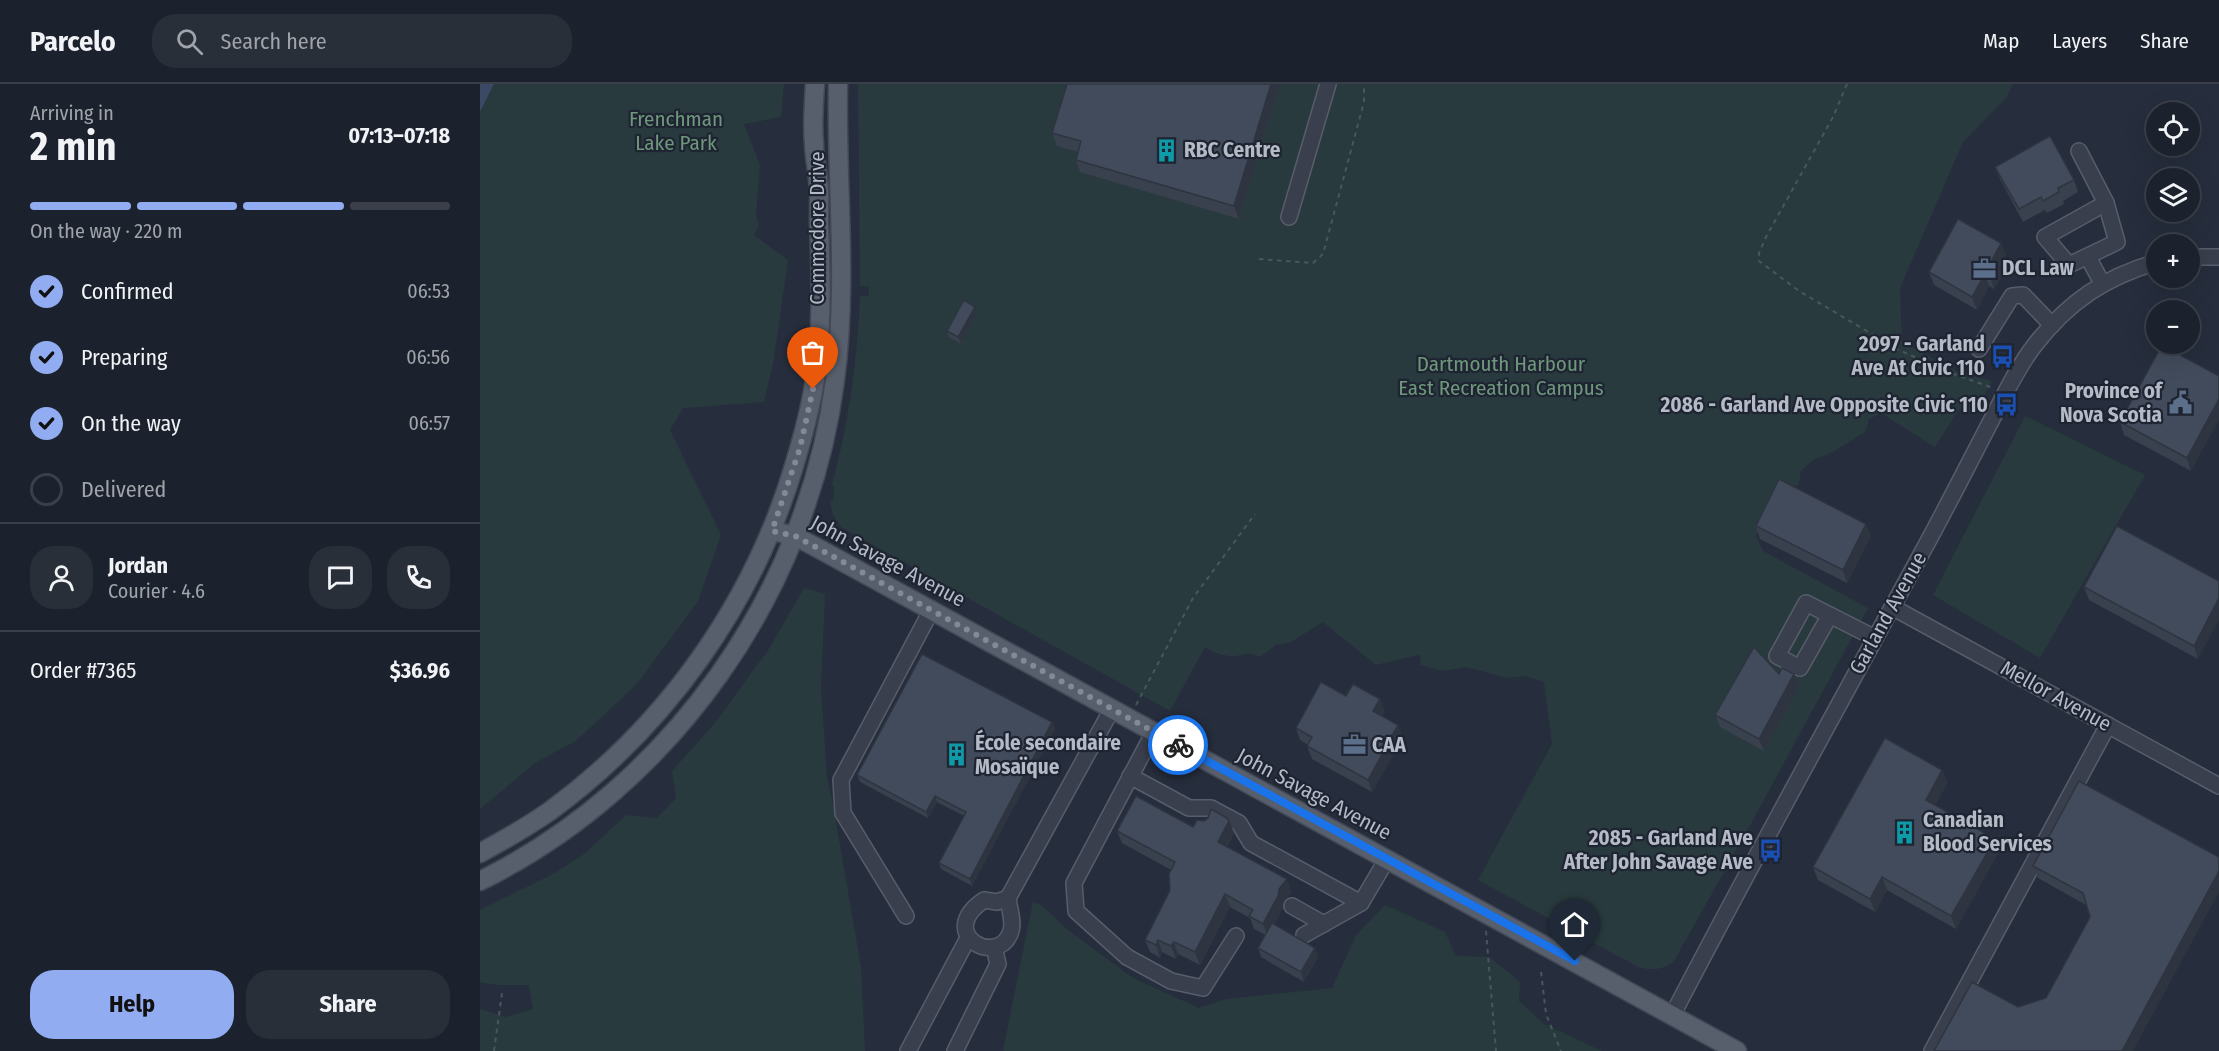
<!DOCTYPE html>
<meta charset="utf-8">
<style>
:root{--surface:#1c222d;--page:#292f39;--text:#f1f3f6;--muted:#a0a4aa;--line:#3a3f49;--accent:#91acf1}
body{margin:0;font-family:"Fira Sans Condensed",sans-serif;background:var(--page);color:var(--text);height:100vh;display:flex;flex-direction:column;font-size:22px;white-space:nowrap}
*{box-sizing:border-box;margin:0}
p{font-size:20px;color:var(--muted)}
.icon{flex:none;width:33px;height:33px;fill:none;stroke:currentColor;stroke-width:2;stroke-linecap:round;stroke-linejoin:round}
.map{position:relative;flex:1;overflow:hidden}
.sheet{display:flex;flex-direction:column;background:var(--surface);width:480px}
.sheet>*{flex:none}
.controls{position:absolute;left:1666px;top:18px;display:grid;gap:12px}
.controls a{display:grid;place-items:center;width:54px;height:54px;border-radius:50%;background:var(--surface);box-shadow:0 6px 24px #0002,0 0 0 2px var(--line);font-size:30px}
.pin{position:absolute;display:grid;place-items:center;width:51px;height:51px;color:#fff;margin:-62px -26px;border-radius:50% 50% 50% 0;rotate:-45deg;box-shadow:0 0 6px #0007}
.pin .icon{rotate:45deg}
.courier{position:absolute;display:grid;place-items:center;width:60px;height:60px;margin:-30px;border:4px solid #1a73e8;border-radius:50%;background:#fff;color:#222;box-shadow:0 2px 8px #0007}
.headline em{font-style:normal;font-weight:700}
.headline div{display:flex;flex-direction:column-reverse}
.headline{display:flex;align-items:center;justify-content:space-between;height:102px;padding:0 30px}
h1{font-size:39px;font-weight:700;line-height:45px}
.bar{display:grid;grid-template-columns:repeat(4,1fr);gap:9px 6px;align-content:center;height:72px;padding:0 30px}
.bar i{height:8px;border-radius:4px;background:var(--line)}
.bar .active{background:var(--accent)}
.bar p{grid-column:span 4}
.line{display:flex;align-items:center;gap:15px;padding:0 30px;border-top:2px solid var(--line)}
.line div{flex:1}
.round{display:grid;place-items:center;flex:none;width:63px;height:63px;border-radius:24px;background:var(--page)}
ol{padding:0 30px;list-style:none}
li{display:flex;align-items:center;gap:18px;height:66px}
li p{margin-inline-start:auto}
li .icon{padding:6px;border-radius:50%;background:var(--accent);color:#111;stroke-width:4}
li:last-child{color:var(--muted)}
li i{width:33px;height:33px;border:3px solid var(--line);border-radius:50%}
.primary-button{display:flex;gap:12px;margin-top:auto;padding:12px 30px}
.primary-button a{flex:1;height:69px;border-radius:24px;background:var(--accent);color:#111;font-size:24px;font-weight:700;line-height:69px;text-align:center}
.primary-button a+a{background:var(--page);color:var(--text)}
header{display:flex;align-items:center;gap:36px;box-sizing:border-box;height:84px;padding:0 30px;background:var(--surface);border-bottom:2px solid var(--line)}
header strong{font-size:28px}
nav{display:flex;gap:33px;margin-inline-start:auto;font-size:21px}
.search{width:420px;height:54px;background:var(--page);display:flex;align-items:center;gap:15px;box-sizing:border-box;padding:0 21px;border-radius:24px;color:var(--muted);font-size:22px}
main{display:flex;flex:1;min-height:0}
.map>svg:first-child{display:block}
</style>
<header>
<strong>Parcelo</strong>
<div class="search"><svg class="icon" aria-label="search" viewBox="0 0 24 24"><circle cx="10" cy="10" r="6"/><path d="M15 15l6 6"/></svg>Search here</div>
<nav><a>Map</a><a>Layers</a><a>Share</a></nav>
</header>
<main>
<section class="sheet">
<div class="headline"><div><h1>2 min</h1><p>Arriving in</p></div><em>07:13–07:18</em></div>
<div class="bar"><i class="active"></i><i class="active"></i><i class="active"></i><i></i><p>On the way · 220 m</p></div>
<ol>
<li><svg class="icon" aria-label="check" viewBox="0 0 24 24"><path d="M5 12l5 5 9-10"/></svg>Confirmed<p>06:53</p></li>
<li><svg class="icon" aria-label="check" viewBox="0 0 24 24"><path d="M5 12l5 5 9-10"/></svg>Preparing<p>06:56</p></li>
<li><svg class="icon" aria-label="check" viewBox="0 0 24 24"><path d="M5 12l5 5 9-10"/></svg>On the way<p>06:57</p></li>
<li><i></i>Delivered</li>
</ol>
<div class="line" style="height:108px"><a class="round"><svg class="icon" aria-label="person" viewBox="0 0 24 24"><circle cx="12" cy="8" r="4"/><path d="M4 21q1-7 8-7t8 7"/></svg></a><div><b>Jordan</b><p>Courier · 4.6</p></div><a class="round"><svg class="icon" aria-label="chat" viewBox="0 0 24 24"><path d="M4 5h16v11H9l-5 4z"/></svg></a><a class="round"><svg class="icon" aria-label="phone" viewBox="0 0 24 24"><path d="M5 4h4l2 5-3 2q2 4 5 5l2-3 5 2v4C11 20 4 13 5 4z"/></svg></a></div>
<div class="line" style="height:78px"><div>Order #7365</div><b>$36.96</b></div>
<div class="primary-button"><a>Help</a><a>Share</a></div>
</section>
<div class="map">
<svg width="1739" height="967" viewBox="0 0 1739 967">
<rect width="100%" height="100%" fill="#262d3c"/>
<g fill="#293a3e">
<polygon points="14,0 304,0 301,33 264,40 280,81 276,130 279,141 274,151 308,176 293,280 284,318 203,324 190,346 241,451 218,517 157,600 97,656 55,679 0,725 0,28"/>
<path d="M 378,0 L 1533,0 L 1526,14 L 1483,58 L 1420,204 L 1422,258 L 1478,288 L 1512,297 L 1493,331 L 1480,324 L 1455,363 L 1401,329 L 1389,335 L 1385,348 L 1349,370 L 1333,376 L 1321,387 L 1319,400 L 1293,424 L 1276,452 L 1283,467 L 1388,524 L 1267,747 L 1194,877 C 1182,886 1173,887 1158,883 L 998,796 L 1072,660 L 1064,598 L 1046,592 L 1028,594 L 986,583 L 963,587 L 940,581 L 941,572 L 938,571 L 896,581 L 843,538 L 811,558 L 796,561 L 780,573 C 764,566 764,573 750,572 C 740,571 733,568 725,563 L 690,627 L 361,443 L 353,431 L 350,417 L 353,417 L 354,402 L 352,401 C 369,336 377,279 380,212 L 389,212 L 389,202 L 380,202 Z"/>
<polygon points="1545,332 1665,391 1560,574 1453,511"/>
<polygon points="324,504 345,510 341,604 347,694 353,721 381,883 385,967 0,967 0,925 26,933 53,925 49,901 17,901 0,898 0,826 75,789 104,770 146,731 177,734 196,714 192,687 235,639 289,565"/>
<polygon points="553,818 560,820 588,846 653,894 719,924 746,915 852,904 876,851 905,821 965,848 976,872 1009,873 1040,898 1039,917 1064,940 1122,967 523,967"/>
</g>
<polygon fill="#3c4964" points="0,0 14,0 0,28"/>
<g fill="none" stroke-linecap="round" stroke-linejoin="round">
<defs>
<g id="minor">
<polyline points="1599,67 1626,119"/>
<polygon points="1626,119 1637,158 1589,181 1565,153"/>
<polyline points="809,133 848,0"/>
<polyline points="1608,173 1622,199"/>
<polyline points="1710,173 1739,173"/>
<polyline points="1499,265 1532,212 1543,211 1572,241"/>
<polyline points="1412,523 1739,702"/>
<polyline points="1350,531 1320,584 1297,572 1326,519 1395,554"/>
<polyline points="674,648 594,799 596,827 647,873 691,897 723,904 756,852"/>
<polyline points="650,692 709,724 731,724 759,739 771,759 881,819 824,851"/>
<path d="M 528,814 C 529,824 534,837 531,847 C 519,885 454,850 504,816 L 517,818 L 528,814 L 632,625"/>
<polyline points="881,819 907,775"/>
<polyline points="812,822 844,840"/>
<polyline points="426,832 363,729 361,696 452,525"/>
<path d="M 1192,932 C 1274,774 1360,619 1445,463 C 1468,421 1489,379 1511,337 C 1524,312 1537,284 1554,262 C 1588,218 1625,193 1677,178"/>
<polyline points="428,967 488,854"/>
<polyline points="475,967 518,880 514,863"/>
<polyline points="1452,967 1628,641"/>
</g>
<g id="major">
<polyline points="293,447 315,452 343,467 1257,967"/>
<path d="M 0,769 C 24,756 47,743 70,727 C 186,642 273,520 314,382 C 325,346 335,309 338,271 C 342,228 341,184 339,140 C 339,125 340,110 338,95 C 337,83 334,71 334,59 C 332,40 334,19 335,0"/>
<path d="M 0,797 C 192,702 328,508 355,296 C 368,198 356,98 358,0"/>
</g>
</defs>
<use href="#minor" stroke="#575d6a" stroke-width="18"/>
<use href="#major" stroke="#424855" stroke-width="21"/>
<g stroke="#48575c" stroke-width="2" stroke-dasharray="4.5 4.5" stroke-linecap="butt">
<polyline points="1367,0 1353,33 1286,153 1279,169 1279,177 1319,207 1419,266 1468,288 1513,304"/>
<polyline points="779,175 833,179 843,170 884,18 884,0"/>
<polyline points="656,621 713,514 775,430"/>
<polyline points="1006,847 1016,967"/>
<polyline points="1061,888 1066,930 1081,967"/>
<polyline points="14,967 22,909"/>
</g>
<use href="#minor" stroke="#393f4c" stroke-width="15"/>
<use href="#major" stroke="#575e6c" stroke-width="18"/>
</g>
<g fill="#39404e">
<polygon points="800,0 759,135 600,88 596,76 598,68 577,62 572,49"/>
<polygon points="1515,83 1594,96 1598,108 1583,117 1584,120 1567,129 1565,126 1543,138 1520,95"/>
<polygon points="1521,159 1526,171 1519,184 1522,191 1514,205 1509,202 1497,226 1454,201 1449,188"/>
<polygon points="497,229 481,260 469,253 467,247"/>
<polygon points="1682,261 1711,387 1644,351 1640,338"/>
<polygon points="1276,442 1391,452 1367,499 1280,455"/>
<polygon points="1739,497 1718,575 1609,516 1604,503"/>
<polygon points="1299,590 1314,590 1319,603 1284,667 1240,643 1235,631"/>
<polygon points="866,612 900,615 905,628 902,632 923,654 892,708 832,675 827,662 828,661 820,656 816,644"/>
<polygon points="572,638 575,645 492,802 461,785 459,779 484,732 457,718 448,734 380,698 377,691"/>
<polygon points="1462,686 1467,699 1455,721 1515,755 1519,767 1476,845 1407,806 1395,828 1338,796 1333,783"/>
<polygon points="1599,697 1653,967 1538,923 1566,914 1610,833 1606,821 1558,794 1553,782"/>
<polygon points="724,737 749,737 754,749 747,763 812,808 803,818 803,824 794,840 835,864 838,873 824,898 781,873 778,864 785,851 774,845 770,834 750,823 720,881 698,870 696,875 682,868 680,874 670,868 665,856 690,806 691,786 642,759 637,747 713,743"/>
</g>
<g fill="#2e3440">
<polygon points="791,0 800,0 759,135 754,122"/>
<polygon points="1521,159 1526,171 1519,184 1522,191 1514,205 1510,192 1512,176"/>
<polygon points="1505,190 1509,202 1497,226 1492,213"/>
<polygon points="495,223 497,229 481,260 478,253"/>
<polygon points="1739,315 1739,336 1711,387 1707,374"/>
<polygon points="1386,440 1391,452 1367,499 1363,486"/>
<polygon points="1739,514 1739,536 1718,575 1714,562"/>
<polygon points="1314,590 1319,603 1284,667 1279,655"/>
<polygon points="900,615 905,628 898,640 893,627"/>
<polygon points="572,638 575,645 492,802 490,795"/>
<polygon points="918,641 923,654 892,708 888,696"/>
<polygon points="1462,686 1467,699 1450,729 1446,716"/>
<polygon points="455,712 457,718 448,734 446,728"/>
<polygon points="749,737 754,749 742,770 738,758"/>
<polygon points="1515,755 1519,767 1476,845 1471,832"/>
<polygon points="1739,787 1739,808 1653,967 1642,967"/>
<polygon points="1402,793 1407,806 1395,828 1390,815"/>
<polygon points="807,795 812,808 803,818 803,824 788,852 783,840 799,805"/>
<polygon points="745,810 750,823 720,881 715,868"/>
<polygon points="678,856 682,868 680,874 676,861"/>
<polygon points="694,858 698,870 696,875 691,862"/>
<polygon points="835,864 838,873 824,898 821,888"/>
</g>
<g fill="#424b5b" stroke="#2e3440" stroke-width="1.5">
<polygon points="587,0 791,0 754,122 596,76 601,57 572,49"/>
<polygon points="1570,52 1594,96 1578,104 1579,108 1563,117 1561,113 1539,125 1515,83"/>
<polygon points="1478,135 1521,159 1512,176 1517,178 1510,192 1505,190 1492,213 1449,188"/>
<polygon points="484,216 495,223 478,253 467,247"/>
<polygon points="1682,261 1739,292 1739,315 1707,374 1640,338"/>
<polygon points="1299,395 1386,440 1363,486 1276,442"/>
<polygon points="1637,442 1739,497 1739,514 1714,562 1604,503"/>
<polygon points="1274,563 1299,590 1302,584 1314,590 1279,655 1235,631"/>
<polygon points="442,570 572,638 490,795 459,779 486,728 455,712 446,728 377,691"/>
<polygon points="841,598 866,612 873,600 900,615 893,627 918,641 888,696 827,662 832,653 816,644"/>
<polygon points="1405,654 1462,686 1446,716 1515,755 1471,832 1402,793 1390,815 1333,783"/>
<polygon points="1599,697 1739,773 1739,787 1642,967 1454,967 1492,898 1538,923 1566,914 1610,833 1603,809 1553,782"/>
<polygon points="656,712 713,743 717,736 724,737 728,734 731,725 747,734 749,737 738,758 807,795 799,805 798,812 783,840 769,832 773,826 745,810 715,868 694,858 691,862 678,856 676,861 665,856 690,806 689,790 695,778 637,747"/>
<polygon points="792,839 835,864 821,888 778,864"/>
</g>
<g fill="none" stroke-linecap="round" stroke-linejoin="round">
<polyline stroke="#838996" stroke-width="6" stroke-dasharray="0 10.8" points="333,305 320,364 292,447 315,452 343,467 698,661"/>
<polyline stroke="#1a73e8" stroke-width="8" points="698,661 1095,877"/>
</g>
<defs>
<symbol id="building-bare" viewBox="-9 -9 18 18"><path d="M-4-6H4V6H1V3H-1V6H-4ZM-2.5-4.3h1.7v1.8h-1.7ZM.8-4.3h1.7v1.8H.8ZM-2.5-1h1.7V.8h-1.7ZM.8-1h1.7V.8H.8Z" fill="#0f9aa8" stroke="#1e2431" stroke-width="2.5" paint-order="stroke"/></symbol>
<symbol id="office-bare" viewBox="-9 -9 18 18"><path d="M-6-3h4V-5.5h4V-3h4V5H-6ZM-1-4.5V-3h2v-1.5ZM-6 0V1H6V0Z" fill="#5c6f8a" stroke="#1e2431" stroke-width="2.5" paint-order="stroke"/></symbol>
<symbol id="bus-bare" viewBox="-9 -9 18 18"><path d="M-5-6H5V4H4V6H2V4H-2V6H-4V4H-5ZM-3.5-4V0h7V-4ZM-3.5 1.2v1.5H-2V1.2ZM2 1.2v1.5H3.5V1.2Z" fill="#1a4fb4" stroke="#1e2431" stroke-width="2.5" paint-order="stroke"/></symbol>
<symbol id="civic-bare" viewBox="-9 -9 18 18"><path d="M-.6-6.5H3V-4.5H.6V-3L4-1V1h2V6H-6V1h2V-1L-.6-3ZM-1.2 2.5V6h2.4V2.5Z" fill="#5c6f8a" stroke="#1e2431" stroke-width="2.5" paint-order="stroke"/></symbol>
</defs>
<g fill-rule="evenodd">
<use href="#building-bare" x="670" y="50" width="33" height="33"/>
<use href="#office-bare" x="1488" y="168" width="33" height="33"/>
<use href="#bus-bare" x="1506" y="256" width="33" height="33"/>
<use href="#civic-bare" x="1684" y="302" width="33" height="33"/>
<use href="#bus-bare" x="1510" y="304" width="33" height="33"/>
<use href="#office-bare" x="858" y="644" width="33" height="33"/>
<use href="#building-bare" x="460" y="654" width="33" height="33"/>
<use href="#building-bare" x="1408" y="732" width="33" height="33"/>
<use href="#bus-bare" x="1274" y="750" width="33" height="33"/>
</g>
<g text-anchor="middle" dominant-baseline="central" stroke-width="4.5" stroke-linejoin="round" paint-order="stroke">
<g font-size="21" fill="#6e977c" stroke="#1e2431">
<text x="196" y="35">Frenchman<tspan x="196" dy="24">Lake Park</tspan></text>
<text x="1021" y="280">Dartmouth Harbour<tspan x="1021" dy="24">East Recreation Campus</tspan></text>
</g>
<g font-size="21" font-weight="bold" fill="#b5bac7" stroke="#1e2431" text-anchor="start">
<text x="704" y="66">RBC Centre</text>
<text x="1522" y="184">DCL Law</text>
<text x="1505" y="260" text-anchor="end">2097 - Garland<tspan x="1505" dy="24">Ave At Civic 110</tspan></text>
<text x="1682" y="307" text-anchor="end">Province of<tspan x="1682" dy="24">Nova Scotia</tspan></text>
<text x="1508" y="321" text-anchor="end">2086 - Garland Ave Opposite Civic 110</text>
<text x="495" y="659">École secondaire<tspan x="495" dy="24">Mosaïque</tspan></text>
<text x="892" y="661">CAA</text>
<text x="1443" y="736">Canadian<tspan x="1443" dy="24">Blood Services</tspan></text>
<text x="1273" y="754" text-anchor="end">2085 - Garland Ave<tspan x="1273" dy="24">After John Savage Ave</tspan></text>
</g>
<g font-size="21" fill="#b5bac7" stroke="#1e2431">
<text transform="translate(337 144) rotate(-90)">Commodore Drive</text>
<text transform="translate(408 477) rotate(28)">John Savage Avenue</text>
<text transform="translate(1408 529) rotate(-61)">Garland Avenue</text>
<text transform="translate(1576 612) rotate(29)">Mellor Avenue</text>
<text transform="translate(834 710) rotate(28)">John Savage Avenue</text>
</g>
</g>
</svg>
<div class="controls">
<a><svg class="icon" aria-label="locate" viewBox="0 0 24 24"><circle cx="12" cy="12" r="6"/><path d="M12 2v4M12 18v4M2 12h4M18 12h4"/></svg></a>
<a><svg class="icon" aria-label="layers" viewBox="0 0 24 24"><path d="M12 4l9 5-9 5-9-5zM3 14l9 5 9-5"/></svg></a>
<a>+</a>
<a>−</a>
</div>
<div class="pin" style="left:333px;top:305px;background:#ea580c"><svg class="icon" aria-label="bag" viewBox="0 0 24 24"><path d="M5 8h14l-1 12H6zM9 8a3 3 0 0 1 6 0"/></svg></div>
<div class="pin" style="left:1095px;top:877px;background:#1f2937"><svg class="icon" aria-label="home" viewBox="0 0 24 24"><path d="M3 11l9-7 9 7M6 9v11h12V9"/></svg></div>
<div class="courier" style="left:698px;top:661px"><svg class="icon" aria-label="bike" viewBox="0 0 24 24"><circle cx="6" cy="16" r="4"/><circle cx="18" cy="16" r="4"/><path d="M6 16l4-8h5l3 8M10 8l3 8H6M13 5h3"/></svg></div>
</div>
</main>
